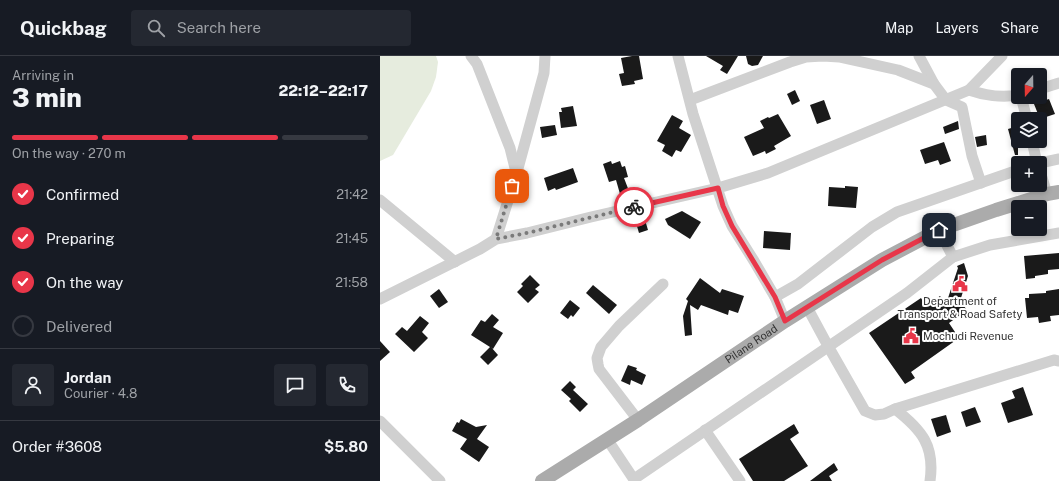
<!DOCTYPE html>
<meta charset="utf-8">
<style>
:root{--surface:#171b24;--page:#242831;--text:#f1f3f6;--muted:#9ea1a6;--line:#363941;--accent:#e83649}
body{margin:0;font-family:"Public Sans",sans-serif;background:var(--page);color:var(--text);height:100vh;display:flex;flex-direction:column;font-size:15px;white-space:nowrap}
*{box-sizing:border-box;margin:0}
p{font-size:13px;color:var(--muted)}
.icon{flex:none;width:22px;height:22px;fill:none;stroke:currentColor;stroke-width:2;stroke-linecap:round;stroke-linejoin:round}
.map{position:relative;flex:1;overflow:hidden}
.details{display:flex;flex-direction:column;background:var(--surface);width:380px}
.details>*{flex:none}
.needle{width:26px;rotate:200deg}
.controls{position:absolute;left:631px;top:12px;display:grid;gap:8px}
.controls a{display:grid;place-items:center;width:36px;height:36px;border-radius:4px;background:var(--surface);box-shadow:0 2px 6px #0003;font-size:20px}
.pin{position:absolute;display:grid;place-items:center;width:34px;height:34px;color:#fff;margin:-17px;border-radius:8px;box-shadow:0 2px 6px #0006}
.courier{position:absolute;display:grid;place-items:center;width:40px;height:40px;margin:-20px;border:3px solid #e83649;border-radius:50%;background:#fff;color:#222;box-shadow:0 1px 5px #0007}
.head em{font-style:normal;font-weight:800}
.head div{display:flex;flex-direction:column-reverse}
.head{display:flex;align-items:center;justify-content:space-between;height:68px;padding:0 12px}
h1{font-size:26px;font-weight:800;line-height:30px}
.bar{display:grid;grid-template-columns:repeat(4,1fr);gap:6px 4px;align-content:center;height:48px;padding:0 12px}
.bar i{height:5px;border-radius:3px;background:var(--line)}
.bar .current{background:var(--accent)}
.bar p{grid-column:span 4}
.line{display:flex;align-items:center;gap:10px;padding:0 12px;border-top:1px solid var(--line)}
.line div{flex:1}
.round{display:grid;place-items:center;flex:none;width:42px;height:42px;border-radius:4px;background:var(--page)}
ol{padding:0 12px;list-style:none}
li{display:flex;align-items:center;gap:12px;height:44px}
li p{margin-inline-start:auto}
li .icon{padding:4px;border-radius:50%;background:var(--accent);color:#fff;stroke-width:4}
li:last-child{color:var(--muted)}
li i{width:22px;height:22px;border:2px solid var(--line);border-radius:50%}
header{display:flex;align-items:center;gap:24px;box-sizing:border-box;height:56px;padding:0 20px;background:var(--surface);border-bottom:1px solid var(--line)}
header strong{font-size:19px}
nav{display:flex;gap:22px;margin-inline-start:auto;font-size:14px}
.search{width:280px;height:36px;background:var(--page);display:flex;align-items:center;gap:10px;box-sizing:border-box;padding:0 14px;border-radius:4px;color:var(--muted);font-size:15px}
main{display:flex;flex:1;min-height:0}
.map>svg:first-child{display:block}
</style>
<header>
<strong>Quickbag</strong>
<div class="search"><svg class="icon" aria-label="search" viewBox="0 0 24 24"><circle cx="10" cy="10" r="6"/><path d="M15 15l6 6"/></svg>Search here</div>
<nav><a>Map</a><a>Layers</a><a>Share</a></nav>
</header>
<main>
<section class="details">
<div class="head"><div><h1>3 min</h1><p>Arriving in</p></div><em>22:12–22:17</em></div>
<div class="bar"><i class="current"></i><i class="current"></i><i class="current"></i><i></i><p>On the way · 270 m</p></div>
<ol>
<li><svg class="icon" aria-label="check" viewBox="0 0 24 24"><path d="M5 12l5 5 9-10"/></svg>Confirmed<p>21:42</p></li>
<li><svg class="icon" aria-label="check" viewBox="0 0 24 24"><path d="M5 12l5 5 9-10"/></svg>Preparing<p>21:45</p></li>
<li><svg class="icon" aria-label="check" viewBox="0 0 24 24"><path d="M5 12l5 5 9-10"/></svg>On the way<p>21:58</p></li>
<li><i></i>Delivered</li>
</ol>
<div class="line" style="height:72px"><a class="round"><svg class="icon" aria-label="person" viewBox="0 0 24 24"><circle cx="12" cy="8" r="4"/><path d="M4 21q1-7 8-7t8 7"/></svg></a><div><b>Jordan</b><p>Courier · 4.8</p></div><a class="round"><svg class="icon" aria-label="chat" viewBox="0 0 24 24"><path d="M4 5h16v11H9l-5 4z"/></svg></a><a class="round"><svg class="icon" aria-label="phone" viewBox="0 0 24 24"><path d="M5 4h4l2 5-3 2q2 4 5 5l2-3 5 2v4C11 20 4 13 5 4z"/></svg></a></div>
<div class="line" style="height:52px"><div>Order #3608</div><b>$5.80</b></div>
</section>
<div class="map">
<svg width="679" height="425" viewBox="0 0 679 425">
<rect width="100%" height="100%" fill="#fff"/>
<polygon fill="#e6ecde" points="0,0 56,0 58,6 56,21 51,35 13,99 0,105"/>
<g fill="#1a1a1a">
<polygon points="252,0 259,0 263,23 254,25 255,28 242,30 239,18 244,17 241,2"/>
<polygon points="326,0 358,0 347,18 340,14 343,10"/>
<polygon points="366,0 383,0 378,9 372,10 368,8"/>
<polygon points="415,34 420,45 412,49 407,38"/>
<polygon points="669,43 675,58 660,63 654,48"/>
<polygon points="444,44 451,63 437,68 430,49"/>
<polygon points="193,50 197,70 181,72 179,56 182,56 181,52"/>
<polygon points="398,58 411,80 394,90 396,93 386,98 385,95 373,100 364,81 384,72 380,65 388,61 389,62"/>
<polygon points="292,59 303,65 299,72 311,79 301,96 296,94 292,101 282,95 285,89 277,85"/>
<polygon points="578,65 579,73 565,78 563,71"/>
<polygon points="175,69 177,79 162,82 160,71"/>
<polygon points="638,70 638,99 635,99 628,73"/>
<polygon points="606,79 607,89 597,91 595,81"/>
<polygon points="564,86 571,105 560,109 558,104 545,108 540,94"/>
<polygon points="231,105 232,108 240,105 242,111 245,110 248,121 244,122 249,135 240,138 236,124 229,126 223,108"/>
<polygon points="193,112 198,126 176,134 175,132 168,135 164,122"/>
<polygon points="465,130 478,131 476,152 448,150 449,131 465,132"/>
<polygon points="302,155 321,166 310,183 288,169 285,163"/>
<polygon points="265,164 268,174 259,177 256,167"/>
<polygon points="384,175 411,177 410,194 383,192"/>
<polygon points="679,197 679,213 668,214 668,218 655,220 655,222 646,223 644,200"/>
<polygon points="584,207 588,220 580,245 587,254 569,267 579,282 531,316 535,322 525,328 489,277 541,242 546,250 560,240 566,248 578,212 577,210"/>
<polygon points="150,219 160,229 155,233 159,236 148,247 137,236 143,230 141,228"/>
<polygon points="320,222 340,237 342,233 364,240 358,257 349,254 348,259 321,249 318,254 310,249 312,279 305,280 303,260 308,245 306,243"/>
<polygon points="213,229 237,249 229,258 206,237"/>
<polygon points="59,233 68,246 59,252 50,240"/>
<polygon points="679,233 679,259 670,260 671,265 659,267 658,261 647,262 645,242 649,242 649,238 666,237 666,235"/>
<polygon points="190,244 200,252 193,261 191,259 188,263 180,257"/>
<polygon points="112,258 119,264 113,271 123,277 113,293 111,291 118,299 108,309 100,301 110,291 91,279 101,264 105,266"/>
<polygon points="40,260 49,267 42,276 48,282 34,296 15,278 22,271 27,275"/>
<polygon points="0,285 10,296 0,305"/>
<polygon points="248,309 257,312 256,314 266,319 262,329 251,324 250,329 241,325"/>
<polygon points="190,325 196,331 193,334 208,348 200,356 189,345 191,343 181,334"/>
<polygon points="643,331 653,359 628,367 621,347 635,342 632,335"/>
<polygon points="595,351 601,366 586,371 581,356"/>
<polygon points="566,359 571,376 557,381 551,363"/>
<polygon points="81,363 96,371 107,369 97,383 109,391 99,406 80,393 87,383 72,375 77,366 79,367"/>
<polygon points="414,368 419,377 410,383 428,410 404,425 373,425 359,403"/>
<polygon points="454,407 458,414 449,420 452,425 430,425"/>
</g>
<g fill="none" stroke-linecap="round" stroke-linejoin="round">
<g stroke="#d0d0d0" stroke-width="11">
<polyline points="91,0 97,8 130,92 136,116"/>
<polyline points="298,0 313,58 343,150 352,170 374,205 395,241 405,265"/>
<polyline points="539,0 554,28"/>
<polyline points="660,33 679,27"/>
<path d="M 589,34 C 603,39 622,42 638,39"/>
<polyline points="641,41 647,63"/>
<polyline points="310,44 410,6 426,1 443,0 459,1 518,14 554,28 566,44 582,51 592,100 601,127"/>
<polyline points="652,85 657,107"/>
<polyline points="660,107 679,103"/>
<polyline points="660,115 667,138"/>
<polyline points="0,144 75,206"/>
<polyline points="559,174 573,201"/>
<polyline points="116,183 137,116 164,17 165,0"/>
<polyline points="395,241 418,228 492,171 517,156 638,114"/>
<polyline points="0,243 100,193 116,183 147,177 211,161 338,132 388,117 589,34 622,0"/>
<polyline points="427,251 448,290 485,355 495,359 504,358 515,353 674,304 679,305"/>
<path d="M 515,353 C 542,374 555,390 550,425"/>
<polyline points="258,364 219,313 218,308 217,302 221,291 239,270 283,228"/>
<polyline points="0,365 60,425"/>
<polyline points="325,374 360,425"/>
<polyline points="227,383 255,425"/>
<polyline points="254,423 527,237 573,201 610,189 679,177"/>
</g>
<path stroke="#ababab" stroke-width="14" id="s1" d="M 162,425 L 258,364 L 405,265 L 502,204 L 559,174 L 616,154 L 667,138 L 679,136"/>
</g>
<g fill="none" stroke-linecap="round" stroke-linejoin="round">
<polyline stroke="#7a7a7a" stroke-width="4" stroke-dasharray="0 7.2" points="132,130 116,183 147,177 254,151"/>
<polyline stroke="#e83649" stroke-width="5" points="254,151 338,132 343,150 352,170 395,241 405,265 502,204 559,174"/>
</g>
<defs>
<symbol id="civic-bare" viewBox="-9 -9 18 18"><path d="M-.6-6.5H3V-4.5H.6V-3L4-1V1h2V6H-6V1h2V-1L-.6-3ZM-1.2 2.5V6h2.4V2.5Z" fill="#e83649" stroke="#fff" stroke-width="2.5" paint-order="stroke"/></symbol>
</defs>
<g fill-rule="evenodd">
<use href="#civic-bare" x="569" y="217" width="22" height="22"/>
<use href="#civic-bare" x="520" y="269" width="22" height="22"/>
</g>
<g text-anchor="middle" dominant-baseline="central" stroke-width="4" stroke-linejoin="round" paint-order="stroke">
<g font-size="11" fill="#333" stroke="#fff">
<text x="580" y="245">Department of<tspan x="580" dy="13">Transport &amp; Road Safety</tspan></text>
<text x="543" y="280" text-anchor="start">Mochudi Revenue</text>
</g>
<g font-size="11" fill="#333" stroke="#fff">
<text stroke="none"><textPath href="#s1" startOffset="250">Pilane Road</textPath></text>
</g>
</g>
</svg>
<div class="controls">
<a><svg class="needle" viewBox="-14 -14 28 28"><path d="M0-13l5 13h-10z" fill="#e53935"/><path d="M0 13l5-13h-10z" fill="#9ea1a6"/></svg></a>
<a><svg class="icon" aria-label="layers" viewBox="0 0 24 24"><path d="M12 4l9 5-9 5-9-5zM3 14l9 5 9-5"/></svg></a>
<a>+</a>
<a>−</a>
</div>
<div class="pin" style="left:132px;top:130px;background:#ea580c"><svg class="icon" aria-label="bag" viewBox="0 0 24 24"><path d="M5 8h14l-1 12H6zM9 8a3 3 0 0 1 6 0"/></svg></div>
<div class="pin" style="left:559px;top:174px;background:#1f2937"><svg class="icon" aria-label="home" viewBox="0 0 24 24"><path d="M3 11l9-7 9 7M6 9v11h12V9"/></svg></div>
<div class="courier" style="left:254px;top:151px"><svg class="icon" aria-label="bike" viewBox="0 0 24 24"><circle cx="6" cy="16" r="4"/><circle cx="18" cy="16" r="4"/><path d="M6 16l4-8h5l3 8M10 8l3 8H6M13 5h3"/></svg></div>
</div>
</main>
